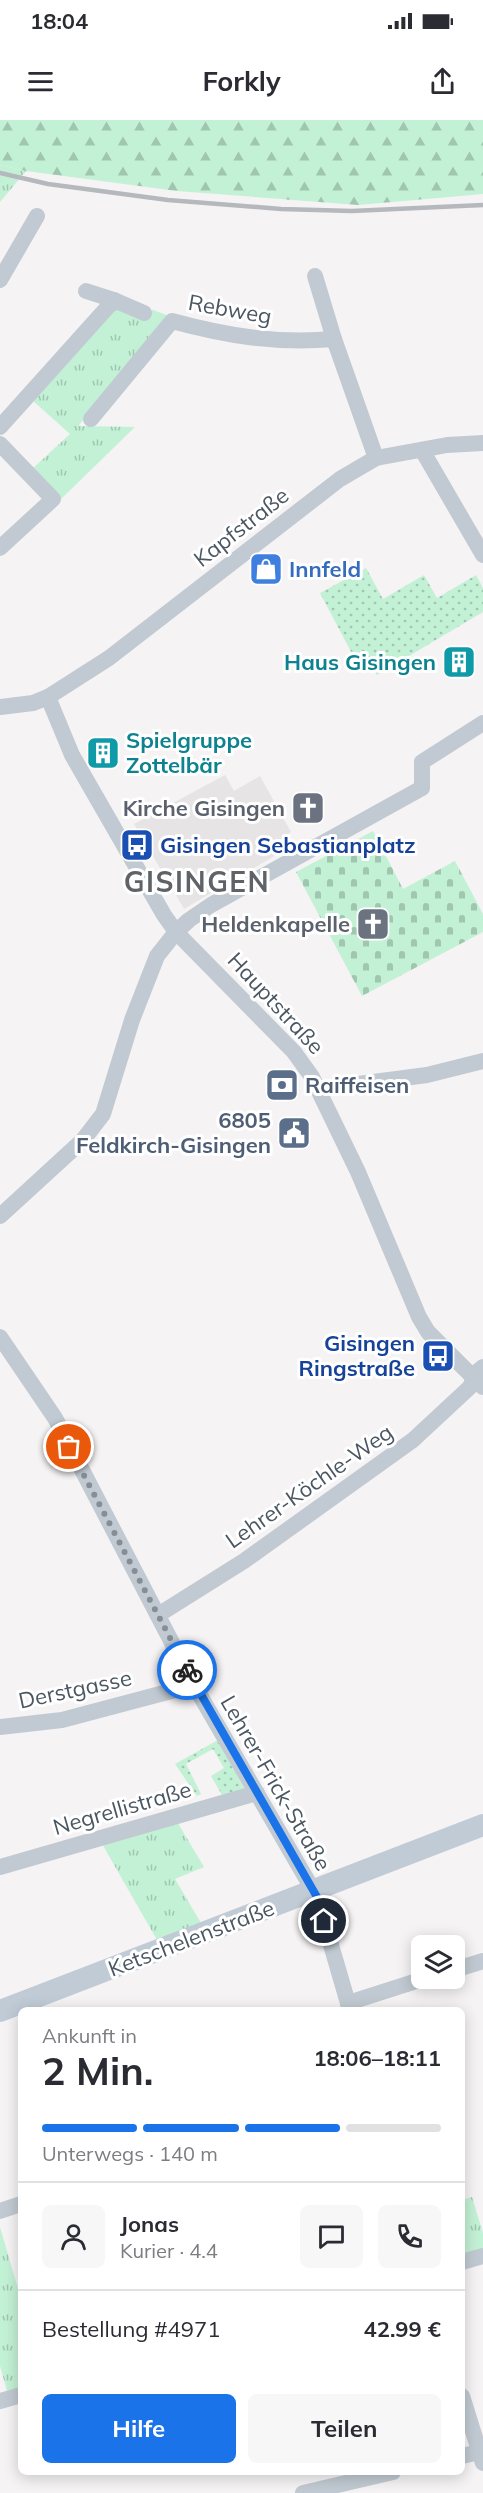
<!DOCTYPE html>
<html lang="de">
<meta charset="utf-8">
<style>
:root{--surface:#fff;--page:#f7f7f7;--text:#2b2b33;--muted:#7c7c81;--line:#e1e1e2;--accent:#1a73e8}
body{margin:0;font-family:Mulish,sans-serif;background:var(--page);color:var(--text);height:100vh;display:flex;flex-direction:column;font-size:22px;white-space:nowrap}
*{box-sizing:border-box;margin:0}
p{font-size:20px;color:var(--muted)}
.icon{flex:none;width:33px;height:33px;fill:none;stroke:currentColor;stroke-width:2;stroke-linecap:round;stroke-linejoin:round}
.map{position:relative;flex:1;overflow:hidden}
.drawer{position:absolute;left:18px;top:1887px;width:447px;height:468px;display:flex;flex-direction:column;background:var(--surface);border-radius:9px;box-shadow:0 3px 15px #0003}
.drawer>*{flex:none}
.buttons{position:absolute;left:411px;top:1815px;display:grid;gap:12px}
.buttons a{display:grid;place-items:center;width:54px;height:54px;border-radius:9px;background:var(--surface);box-shadow:0 3px 15px #0003;font-size:30px}
.pin{position:absolute;display:grid;place-items:center;width:51px;height:51px;color:#fff;margin:-26px;border:3px solid #fff;border-radius:50%;box-shadow:0 2px 6px #0007}
.courier{position:absolute;display:grid;place-items:center;width:60px;height:60px;margin:-30px;border:4px solid #1a73e8;border-radius:50%;background:#fff;color:#222;box-shadow:0 2px 8px #0007}
.headline em{font-style:normal;font-weight:700}
.headline div{display:flex;flex-direction:column-reverse}
.headline{display:flex;align-items:center;justify-content:space-between;height:102px;padding:0 24px}
h1{font-size:39px;font-weight:700;line-height:45px}
.bar{display:grid;grid-template-columns:repeat(4,1fr);gap:9px 6px;align-content:center;height:72px;padding:0 24px}
.bar i{height:8px;border-radius:4px;background:var(--line)}
.bar .current{background:var(--accent)}
.bar p{grid-column:span 4}
.line{display:flex;align-items:center;gap:15px;padding:0 24px;border-top:2px solid var(--line)}
.line div{flex:1}
.round{display:grid;place-items:center;flex:none;width:63px;height:63px;border-radius:9px;background:var(--page)}
.action{display:flex;gap:12px;margin-top:auto;padding:12px 24px}
.action a{flex:1;height:69px;border-radius:9px;background:var(--accent);color:#fff;font-size:24px;font-weight:700;line-height:69px;text-align:center}
.action a+a{background:var(--page);color:var(--text)}
.status{display:flex;justify-content:space-between;align-items:center;height:42px;padding:0 30px;background:var(--surface);direction:ltr}
.status svg{height:16px;fill:currentColor}
header{display:flex;justify-content:space-between;align-items:center;height:78px;padding:0 24px;background:var(--surface);font-size:27px;font-weight:700}
.map>svg:first-child{display:block}
</style>
<div class="status"><b>18:04</b><svg viewBox="0 0 49 12"><path d="M0 12V9h3v3zM5 12V6h3v6zM10 12V3h3v9zM15 12V0h3v12zM26 1h20v11H26zM47 4h2v5h-2z"/></svg></div>
<header><svg class="icon" aria-label="menu" viewBox="0 0 24 24"><path d="M4 6h16M4 12h16M4 18h16"/></svg>Forkly<svg class="icon" aria-label="share" viewBox="0 0 24 24"><path d="M12 15V3M7 8l5-5 5 5M5 13v7h14v-7"/></svg></header>
<div class="map">
<svg width="483" height="2373" viewBox="0 0 483 2373">
<defs>
<pattern id="grass-tufts" width="24" height="20" patternUnits="userSpaceOnUse" patternTransform="scale(1.5)"><rect width="24" height="20" fill="#c3f1d5"/><path d="M3 7l-1-3M5 7V3M7 7l1-3M15 17l-1-3M17 17v-4M19 17l1-3" fill="none" stroke="#a0c6b0"/></pattern>
<pattern id="forest-firs" width="22" height="20" patternUnits="userSpaceOnUse" patternTransform="scale(1.5)"><rect width="22" height="20" fill="#c3f1d5"/><path d="M5 1l3.5 6h-7zM16 11l3.5 6h-7z" fill="#a0c6b0"/></pattern>
<pattern id="cemetery-stones" width="16" height="16" patternUnits="userSpaceOnUse" patternTransform="scale(1.5)"><rect width="16" height="16" fill="#c3f1d5"/><path d="M2 7V4a2 2 0 0 1 4 0v3zM10 15v-3a2 2 0 0 1 4 0v3z" fill="#a0c6b0"/></pattern>
<pattern id="park-dots" width="8" height="8" patternUnits="userSpaceOnUse" patternTransform="scale(1.5)"><rect width="8" height="8" fill="#c3f1d5"/><path d="M2 2h.1M6 6h.1" fill="none" stroke="#a0c6b0" stroke-width="1.8" stroke-linecap="round"/></pattern>
</defs>
<rect width="100%" height="100%" fill="#f5f3f3"/>
<polygon fill="#e6e4e5" points="225,655 234,671 260,656 291,712 272,726 276,735 184,789 134,704"/>
<g fill="url(#grass-tufts)">
<polygon points="0,45 26,51 0,82"/>
<polygon points="117,188 143,196 153,190 172,197 78,306 135,307 60,380 31,350 70,314 32,280"/>
<polygon points="176,1700 204,1747 175,1759 201,1803 157,1820 101,1722"/>
<polygon points="472,2077 483,2113 483,2130 462,2136 462,2080"/>
<polygon points="0,2107 21,2179 21,2269 8,2274 0,2246"/>
</g>
<polygon fill="url(#forest-firs)" points="0,0 483,0 483,74 358,85 177,71 26,51 0,45"/>
<polygon fill="url(#cemetery-stones)" points="373,711 403,769 455,741 483,794 483,812 362,876 296,752"/>
<g fill="url(#park-dots)">
<polygon points="366,448 383,479 424,455 437,478 476,455 483,468 483,492 377,555 368,538 357,543 320,473"/>
<polygon points="218,1620 245,1669 222,1675 211,1656 224,1648 213,1629 186,1644 201,1674 197,1676 175,1644"/>
</g>
<g fill="none" stroke-linecap="round" stroke-linejoin="round">
<g stroke="#c1cad2" stroke-width="16">
<polyline points="315,156 334,219 376,338"/>
<polyline points="0,160 37,96"/>
<polyline points="86,171 114,180 144,193"/>
<path d="M 91,299 L 172,201 C 227,216 277,224 334,219"/>
<polyline points="0,307 114,180"/>
<polyline points="0,324 53,379 0,428"/>
<polyline points="422,330 483,435"/>
<polyline points="48,577 72,635 164,795 176,812 294,932 312,957 358,1052 419,1197 428,1212 483,1267"/>
<polyline points="0,587 33,583 48,577 109,538 340,359 376,338 447,325 483,323"/>
<polyline points="320,969 427,955 483,941"/>
<polyline points="0,1096 83,1020 103,994 132,900 157,836 176,812 189,800 211,785 422,668 422,642 483,603"/>
<polyline points="0,1217 55,1298 194,1565 317,1777 350,1890"/>
<polyline points="158,1495 244,1441 413,1320 470,1267 477,1252 483,1247"/>
<polyline points="0,1607 62,1600 194,1565"/>
<polyline points="0,1747 257,1673"/>
<polyline points="454,1850 483,1841"/>
<polyline points="348,1883 426,1858"/>
<polyline points="0,2091 21,2084"/>
<polyline points="462,2142 483,2136"/>
<polyline points="462,2276 483,2343"/>
<polyline points="0,2281 21,2275"/>
<polyline points="462,2336 479,2332"/>
<polyline points="303,2373 393,2352"/>
</g>
<polyline stroke="#c1cbd6" stroke-width="22" points="0,1891 483,1705"/>
<polyline stroke="#b5b8bd" stroke-width="4.5" points="0,53 48,64 168,80 281,89 352,91 483,85"/>
</g>
<g fill="none" stroke-linecap="round" stroke-linejoin="round">
<polyline stroke="#868d94" stroke-width="6" stroke-dasharray="0 10.8" points="69,1327 187,1550"/>
<polyline stroke="#1a73e8" stroke-width="8" points="187,1550 317,1777 324,1801"/>
</g>
<defs>
<symbol id="shop-square" viewBox="-11 -11 22 22"><rect x="-9" y="-9" width="18" height="18" rx="4" fill="#3f7fe0" stroke="#fff"/><path d="M-5-2.5h2.3a2.7 3.5 0 0 1 5.4 0H5L5.5 6h-11ZM-1.5-2.5h3a1.5 2.3 0 0 0-3 0Z" fill="#fff"/></symbol>
<symbol id="building-square" viewBox="-11 -11 22 22"><rect x="-9" y="-9" width="18" height="18" rx="4" fill="#0f9aa8" stroke="#fff"/><path d="M-4-6H4V6H1V3H-1V6H-4ZM-2.5-4.3h1.7v1.8h-1.7ZM.8-4.3h1.7v1.8H.8ZM-2.5-1h1.7V.8h-1.7ZM.8-1h1.7V.8H.8Z" fill="#fff"/></symbol>
<symbol id="church-square" viewBox="-11 -11 22 22"><rect x="-9" y="-9" width="18" height="18" rx="4" fill="#6b7280" stroke="#fff"/><path d="M-1.2-6h2.4v3.5h3.3v2.4h-3.3V6h-2.4V-.1h-3.3v-2.4h3.3Z" fill="#fff"/></symbol>
<symbol id="bus-square" viewBox="-11 -11 22 22"><rect x="-9" y="-9" width="18" height="18" rx="4" fill="#1a4fb4" stroke="#fff"/><path d="M-5-6H5V4H4V6H2V4H-2V6H-4V4H-5ZM-3.5-4V0h7V-4ZM-3.5 1.2v1.5H-2V1.2ZM2 1.2v1.5H3.5V1.2Z" fill="#fff"/></symbol>
<symbol id="bank-square" viewBox="-11 -11 22 22"><rect x="-9" y="-9" width="18" height="18" rx="4" fill="#5c6f8a" stroke="#fff"/><path d="M-6-4H6V4H-6ZM0-2.3a2.3 2.3 0 1 0 0 4.6a2.3 2.3 0 1 0 0-4.6Z" fill="#fff"/></symbol>
<symbol id="civic-square" viewBox="-11 -11 22 22"><rect x="-9" y="-9" width="18" height="18" rx="4" fill="#5c6f8a" stroke="#fff"/><path d="M-.6-6.5H3V-4.5H.6V-3L4-1V1h2V6H-6V1h2V-1L-.6-3ZM-1.2 2.5V6h2.4V2.5Z" fill="#fff"/></symbol>
</defs>
<g fill-rule="evenodd">
<use href="#shop-square" x="247" y="430" width="38" height="38"/>
<use href="#building-square" x="440" y="523" width="38" height="38"/>
<use href="#building-square" x="84" y="614" width="38" height="38"/>
<use href="#church-square" x="289" y="669" width="38" height="38"/>
<use href="#bus-square" x="118" y="706" width="38" height="38"/>
<use href="#church-square" x="354" y="785" width="38" height="38"/>
<use href="#bank-square" x="263" y="946" width="38" height="38"/>
<use href="#civic-square" x="275" y="994" width="38" height="38"/>
<use href="#bus-square" x="419" y="1217" width="38" height="38"/>
</g>
<g text-anchor="middle" dominant-baseline="central" stroke-width="6" stroke-linejoin="round" paint-order="stroke">
<g font-size="22" fill="#4a5661" stroke="#fff">
<text transform="translate(230 189) rotate(10)">Rebweg</text>
<text transform="translate(241 407) rotate(-38)">Kapfstraße</text>
<text transform="translate(276 883) rotate(47)">Hauptstraße</text>
<text transform="translate(309 1366) rotate(-35)">Lehrer-Köchle-Weg</text>
<text transform="translate(75 1569) rotate(-12)">Derstgasse</text>
<text transform="translate(276 1663) rotate(60)">Lehrer-Frick-Straße</text>
<text transform="translate(122 1688) rotate(-16)">Negrellistraße</text>
<text transform="translate(191 1818) rotate(-21)">Ketschelenstraße</text>
</g>
<g font-size="22" font-weight="bold" fill="#366cbe" stroke="#fff" text-anchor="start">
<text x="289" y="449">Innfeld</text>
</g>
<g font-size="22" font-weight="bold" fill="#0d838f" stroke="#fff" text-anchor="end">
<text x="436" y="542">Haus Gisingen</text>
<text x="126" y="620" text-anchor="start">Spielgruppe<tspan x="126" dy="25">Zottelbär</tspan></text>
</g>
<g font-size="22" font-weight="bold" fill="#5b616d" stroke="#fff" text-anchor="end">
<text x="285" y="688">Kirche Gisingen</text>
<text x="350" y="804">Heldenkapelle</text>
</g>
<g font-size="22" font-weight="bold" fill="#164399" stroke="#fff" text-anchor="start">
<text x="160" y="725">Gisingen Sebastianplatz</text>
<text x="415" y="1223" text-anchor="end">Gisingen<tspan x="415" dy="25">Ringstraße</tspan></text>
</g>
<g font-size="22" font-weight="bold" fill="#4e5e75" stroke="#fff" text-anchor="start">
<text x="305" y="965">Raiffeisen</text>
<text x="271" y="1000" text-anchor="end">6805<tspan x="271" dy="25">Feldkirch-Gisingen</tspan></text>
</g>
<g font-size="28" font-weight="bold" letter-spacing="1.5" fill="#5f6368" stroke="#fff">
<text x="197" y="761">GISINGEN</text>
</g>
</g>
</svg>
<div class="buttons">
<a><svg class="icon" aria-label="layers" viewBox="0 0 24 24"><path d="M12 4l9 5-9 5-9-5zM3 14l9 5 9-5"/></svg></a>
</div>
<div class="pin" style="left:69px;top:1327px;background:#ea580c"><svg class="icon" aria-label="bag" viewBox="0 0 24 24"><path d="M5 8h14l-1 12H6zM9 8a3 3 0 0 1 6 0"/></svg></div>
<div class="pin" style="left:324px;top:1801px;background:#1f2937"><svg class="icon" aria-label="home" viewBox="0 0 24 24"><path d="M3 11l9-7 9 7M6 9v11h12V9"/></svg></div>
<div class="courier" style="left:187px;top:1550px"><svg class="icon" aria-label="bike" viewBox="0 0 24 24"><circle cx="6" cy="16" r="4"/><circle cx="18" cy="16" r="4"/><path d="M6 16l4-8h5l3 8M10 8l3 8H6M13 5h3"/></svg></div>
<section class="drawer">
<div class="headline"><div><h1>2 Min.</h1><p>Ankunft in</p></div><em>18:06–18:11</em></div>
<div class="bar"><i class="current"></i><i class="current"></i><i class="current"></i><i></i><p>Unterwegs · 140 m</p></div>
<div class="line" style="height:108px"><a class="round"><svg class="icon" aria-label="person" viewBox="0 0 24 24"><circle cx="12" cy="8" r="4"/><path d="M4 21q1-7 8-7t8 7"/></svg></a><div><b>Jonas</b><p>Kurier · 4.4</p></div><a class="round"><svg class="icon" aria-label="chat" viewBox="0 0 24 24"><path d="M4 5h16v11H9l-5 4z"/></svg></a><a class="round"><svg class="icon" aria-label="phone" viewBox="0 0 24 24"><path d="M5 4h4l2 5-3 2q2 4 5 5l2-3 5 2v4C11 20 4 13 5 4z"/></svg></a></div>
<div class="line" style="height:78px"><div>Bestellung #4971</div><b>42.99 €</b></div>
<div class="action"><a>Hilfe</a><a>Teilen</a></div>
</section>
</div>
